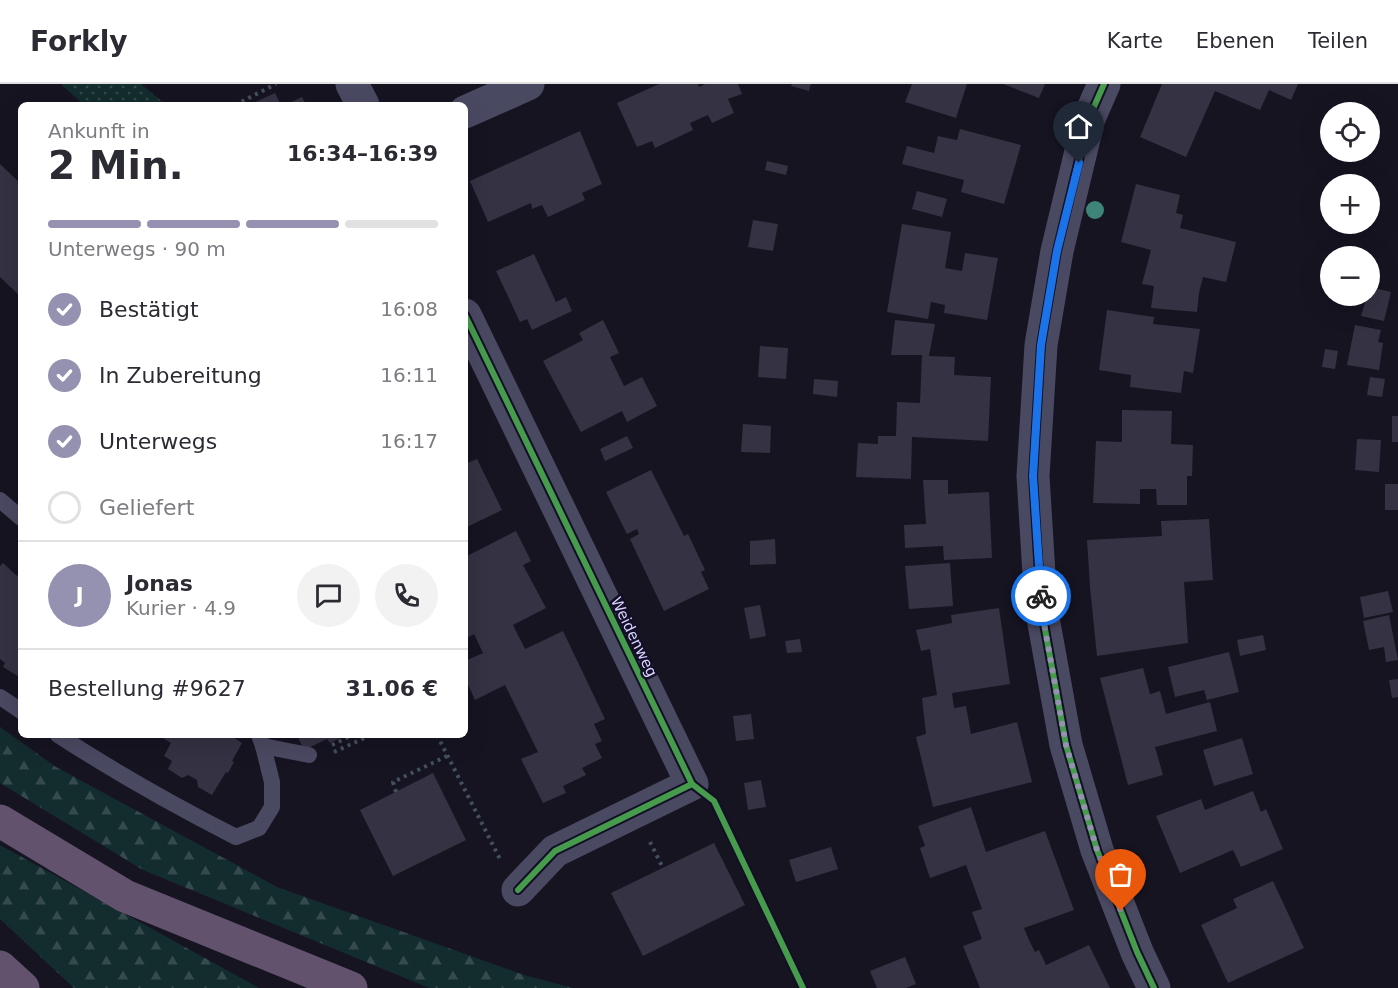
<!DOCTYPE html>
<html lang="de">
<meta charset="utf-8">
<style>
:root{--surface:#fff;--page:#f2f2f3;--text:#2b2b33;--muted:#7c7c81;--line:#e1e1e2;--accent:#9591b1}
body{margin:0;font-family:"DejaVu Sans",sans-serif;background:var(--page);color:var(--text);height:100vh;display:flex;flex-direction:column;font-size:22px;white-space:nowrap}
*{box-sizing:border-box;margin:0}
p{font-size:20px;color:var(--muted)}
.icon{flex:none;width:33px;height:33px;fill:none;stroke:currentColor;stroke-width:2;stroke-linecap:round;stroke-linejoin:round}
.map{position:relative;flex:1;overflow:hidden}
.sheet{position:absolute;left:18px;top:18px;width:450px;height:636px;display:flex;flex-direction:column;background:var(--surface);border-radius:9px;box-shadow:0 6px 24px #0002}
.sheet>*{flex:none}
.tools{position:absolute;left:1320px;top:18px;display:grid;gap:12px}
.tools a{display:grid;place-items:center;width:60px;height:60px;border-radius:50%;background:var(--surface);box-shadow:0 6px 24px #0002;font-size:30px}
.pin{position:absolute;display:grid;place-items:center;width:51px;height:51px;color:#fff;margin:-62px -26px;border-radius:50% 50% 50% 0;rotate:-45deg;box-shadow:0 0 6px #0007}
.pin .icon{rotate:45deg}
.courier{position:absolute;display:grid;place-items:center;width:60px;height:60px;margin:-30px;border:4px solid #1a73e8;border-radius:50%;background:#fff;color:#222;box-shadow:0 2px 8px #0007}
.overview em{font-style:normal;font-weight:800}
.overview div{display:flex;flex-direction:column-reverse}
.overview{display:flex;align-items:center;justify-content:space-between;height:102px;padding:0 30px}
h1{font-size:39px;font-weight:800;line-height:45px}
.bar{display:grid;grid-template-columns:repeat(4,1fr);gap:9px 6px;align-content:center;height:72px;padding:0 30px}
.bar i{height:8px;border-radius:4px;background:var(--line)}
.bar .current{background:var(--accent)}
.bar p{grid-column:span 4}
.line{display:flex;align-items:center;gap:15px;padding:0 30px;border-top:2px solid var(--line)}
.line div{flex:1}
.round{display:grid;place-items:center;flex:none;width:63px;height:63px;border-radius:32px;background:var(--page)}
ol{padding:0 30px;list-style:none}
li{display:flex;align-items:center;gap:18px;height:66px}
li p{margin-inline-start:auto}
li .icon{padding:6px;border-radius:50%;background:var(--accent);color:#fff;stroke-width:4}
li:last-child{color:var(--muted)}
li i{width:33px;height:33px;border:3px solid var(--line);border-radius:50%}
header{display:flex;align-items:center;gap:36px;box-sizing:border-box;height:84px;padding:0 30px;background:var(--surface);border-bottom:2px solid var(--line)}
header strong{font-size:28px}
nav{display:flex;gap:33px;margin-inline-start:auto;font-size:21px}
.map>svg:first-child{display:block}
</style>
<header>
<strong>Forkly</strong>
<nav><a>Karte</a><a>Ebenen</a><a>Teilen</a></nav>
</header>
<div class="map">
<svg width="1398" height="904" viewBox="0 0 1398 904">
<defs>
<pattern id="forest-firs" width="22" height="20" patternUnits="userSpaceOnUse" patternTransform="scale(1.5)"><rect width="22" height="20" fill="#132c2d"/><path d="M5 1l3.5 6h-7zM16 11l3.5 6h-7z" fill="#354a4c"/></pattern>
<pattern id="park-dots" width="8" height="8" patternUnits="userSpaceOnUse" patternTransform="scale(1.5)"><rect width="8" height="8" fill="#132c2d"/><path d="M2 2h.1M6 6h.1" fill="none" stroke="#354a4c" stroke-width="1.8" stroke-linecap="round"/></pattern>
</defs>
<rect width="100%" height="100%" fill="#161421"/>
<g fill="url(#forest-firs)">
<polygon points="0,643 56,683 277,803 524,891 573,904 429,904 143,786 0,699"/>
<polygon points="0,761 259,904 74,904 0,835"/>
</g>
<polygon fill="url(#park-dots)" points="61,0 141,0 166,21 84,21"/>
<g fill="#343243">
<polygon points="659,0 698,0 699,3 705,0 738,0 742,10 728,15 734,29 712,39 708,31 690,39 693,46 655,64 652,57 637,63 617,19"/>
<polygon points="792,0 811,0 809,7 791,2"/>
<polygon points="912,0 967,0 956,34 905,18"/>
<polygon points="1003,0 1045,0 1039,14"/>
<polygon points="1162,0 1298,0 1291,16 1269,6 1260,26 1215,7 1186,73 1140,53"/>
<polygon points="275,9 281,21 249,21"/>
<polygon points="302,13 306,21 285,21"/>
<polygon points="960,45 1021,61 1004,120 961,108 964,96 902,80 907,62 934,69 938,52 957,56"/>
<polygon points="580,47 602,100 582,109 585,116 548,133 542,121 532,125 531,119 488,138 470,97"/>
<polygon points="767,77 788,82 786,91 765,86"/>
<polygon points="0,80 21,100 21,213 0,193"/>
<polygon points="1136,100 1180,111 1176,129 1183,131 1180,144 1236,158 1226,198 1203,193 1199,209 1197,228 1151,224 1154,202 1142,200 1151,166 1121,158"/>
<polygon points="917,107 947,115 942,133 912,125"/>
<polygon points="753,136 778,140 773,167 748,163"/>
<polygon points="902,140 951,148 945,184 962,187 965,169 998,174 987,236 944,229 945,221 931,218 928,235 887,228"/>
<polygon points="534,170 556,218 566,213 572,227 532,246 527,235 520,238 496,187"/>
<polygon points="1370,203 1391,208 1384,237 1361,232 1367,212 1370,212"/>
<polygon points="1107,226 1154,233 1153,240 1200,245 1193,289 1184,287 1181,309 1130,303 1131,291 1099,286"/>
<polygon points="603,236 619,269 610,273 624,302 642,293 657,322 627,338 622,327 581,348 543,277 583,256 579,249"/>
<polygon points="895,236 935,240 929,272 955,273 954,291 991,293 988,357 912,353 911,395 856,393 858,359 878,360 878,352 896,352 897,318 920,319 922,271 891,271"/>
<polygon points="1355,241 1381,246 1378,258 1383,259 1379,286 1347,281"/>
<polygon points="760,262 788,264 786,295 758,293"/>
<polygon points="1325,265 1338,267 1335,285 1322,283"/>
<polygon points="1370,293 1385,295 1382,313 1367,311"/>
<polygon points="814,295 838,297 837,313 813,310"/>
<polygon points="1122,326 1172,327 1171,360 1193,361 1192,392 1187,392 1187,421 1157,421 1156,405 1140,405 1140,420 1093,419 1096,357 1122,358"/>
<rect x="1392" y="332" width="6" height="26"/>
<polygon points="743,340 771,342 770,369 741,368"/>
<polygon points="627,352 633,364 605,377 600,365"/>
<polygon points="1357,355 1381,356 1379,388 1355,386"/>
<polygon points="477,375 502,426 465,444 465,380"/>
<polygon points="651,386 684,452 688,450 705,486 701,488 709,505 664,527 630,455 639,450 637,445 627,450 606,408"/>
<polygon points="923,396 948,396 948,410 989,408 992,474 944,476 943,462 905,464 904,441 926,440"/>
<rect x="1385" y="400" width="13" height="26"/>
<polygon points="1209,435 1213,496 1184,498 1188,559 1097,572 1090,503 1087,456 1162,452 1161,437"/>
<polygon points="516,447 531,477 523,481 546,524 513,541 525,565 563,547 605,635 594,640 602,657 595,660 602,674 582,684 586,691 563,702 566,709 543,719 521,675 538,668 505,601 475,616 465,594 465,577 483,569 474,550 469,553 465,547 465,473"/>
<polygon points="775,455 776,480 750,481 750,457"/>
<polygon points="3,479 17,492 21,488 21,594 3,583 5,579 0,575 0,482"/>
<polygon points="950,479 953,522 909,525 905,482"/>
<polygon points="1388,507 1393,528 1364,534 1360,513"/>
<polygon points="760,521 766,552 750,555 744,524"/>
<polygon points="999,524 1010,600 952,609 954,624 966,622 971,650 1017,638 1032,698 933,723 916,653 926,650 922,614 937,611 930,565 921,567 916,546 952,539 951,531"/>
<polygon points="1389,531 1398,576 1386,578 1384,563 1369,566 1363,537"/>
<polygon points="1263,551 1266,566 1240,572 1237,556"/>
<polygon points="800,555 802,568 787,569 785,557"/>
<polygon points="1229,568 1239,608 1207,616 1204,606 1175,613 1168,583"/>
<polygon points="1143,584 1150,610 1160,607 1166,630 1210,618 1217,647 1155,663 1163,691 1128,701 1100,594"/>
<polygon points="1398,595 1398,613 1392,614 1389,596"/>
<polygon points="751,630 754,655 736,657 733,632"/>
<polygon points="158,651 230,651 242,659 232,677 234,678 228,689 226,688 212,711 198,703 197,696 188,691 182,694 168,685 172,677 164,672 171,659"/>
<polygon points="297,651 346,651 330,659 327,655 304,666"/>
<polygon points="1242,654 1253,690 1214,702 1203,666"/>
<polygon points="433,689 466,756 393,792 360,726"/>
<polygon points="761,696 766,723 748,726 744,699"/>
<polygon points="1253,707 1261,728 1266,725 1283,765 1241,783 1233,766 1180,789 1156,732 1201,715 1205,726"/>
<polygon points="971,723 986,768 1045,747 1074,826 1024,844 1029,856 1035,868 1039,866 1046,881 1089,861 1110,904 980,904 963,862 982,855 972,828 982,825 966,781 930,794 920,764 925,762 918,742"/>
<polygon points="714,759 745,821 643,872 611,809"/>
<polygon points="831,763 838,785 796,798 789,776"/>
<polygon points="1273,797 1304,864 1228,899 1201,841 1237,824 1233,815"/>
<polygon points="905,873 916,900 906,904 877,904 870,887"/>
</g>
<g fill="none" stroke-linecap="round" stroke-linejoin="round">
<g stroke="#44505f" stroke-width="4" stroke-dasharray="3 4.5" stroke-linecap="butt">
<polyline points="235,21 276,0"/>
<polyline points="437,651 501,777"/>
<polyline points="332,661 353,651"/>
<polyline points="334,668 371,651"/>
<polyline points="396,708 393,698 447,672"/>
<polyline points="650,758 663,784"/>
</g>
<g stroke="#4a4962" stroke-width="16">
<polyline points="0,416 21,434"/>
<polyline points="0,613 21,627"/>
<path d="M 58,651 C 115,688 175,722 236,753 L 259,744 L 272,723 L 272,698 L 263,662"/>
<polyline points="259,651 263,662 309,671"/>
</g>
<g stroke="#4a4962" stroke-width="33">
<polyline points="352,0 363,21"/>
<polyline points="1104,0 1089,34 1057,167 1041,261 1033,392 1041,523 1066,661 1097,766 1137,868 1154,904"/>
<polyline points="465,28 528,0"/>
<polyline points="465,231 692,700 555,767 518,806"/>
</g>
<g stroke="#62526e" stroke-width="33">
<polyline points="0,737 125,812 351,904"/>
<polyline points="0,883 23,904"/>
</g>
<defs>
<g id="cycleway">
<polyline points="1104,0 1089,34 1057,167 1041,261 1033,392 1041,523 1066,661 1097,766 1137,868 1154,904"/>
<polyline points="465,231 692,700 555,767 518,806"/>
<polyline points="692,700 714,717 803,904"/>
</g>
</defs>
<use href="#cycleway" stroke="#130f26" stroke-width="10"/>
<use href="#cycleway" stroke="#469c4c" stroke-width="6"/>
</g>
<circle fill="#3e8478" cx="1095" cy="126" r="9"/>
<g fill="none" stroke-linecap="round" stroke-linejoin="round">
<polyline stroke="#9591b1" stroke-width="6" stroke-dasharray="0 10.8" points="1041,512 1041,523 1066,661 1097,766 1121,827"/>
<polyline stroke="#1a73e8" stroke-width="8" points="1041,512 1033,392 1041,261 1057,167 1079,79"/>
</g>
<g text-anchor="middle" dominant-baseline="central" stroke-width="5" stroke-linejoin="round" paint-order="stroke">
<g font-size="15" fill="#d9d4ff" stroke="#130f26">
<text transform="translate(634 553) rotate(64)">Weidenweg</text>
</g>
</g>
</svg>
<div class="tools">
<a><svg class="icon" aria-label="locate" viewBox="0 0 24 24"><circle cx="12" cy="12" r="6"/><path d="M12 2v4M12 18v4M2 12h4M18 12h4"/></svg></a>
<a>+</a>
<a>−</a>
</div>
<div class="pin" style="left:1121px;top:827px;background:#ea580c"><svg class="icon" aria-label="bag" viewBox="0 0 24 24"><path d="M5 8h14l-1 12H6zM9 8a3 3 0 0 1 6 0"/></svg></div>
<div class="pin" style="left:1079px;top:79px;background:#1f2937"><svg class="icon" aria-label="home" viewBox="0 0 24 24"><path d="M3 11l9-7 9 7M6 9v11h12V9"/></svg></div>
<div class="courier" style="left:1041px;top:512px"><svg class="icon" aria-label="bike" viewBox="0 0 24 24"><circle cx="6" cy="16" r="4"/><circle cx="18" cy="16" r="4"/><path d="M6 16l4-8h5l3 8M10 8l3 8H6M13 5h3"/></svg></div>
<section class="sheet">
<div class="overview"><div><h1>2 Min.</h1><p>Ankunft in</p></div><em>16:34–16:39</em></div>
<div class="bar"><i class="current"></i><i class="current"></i><i class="current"></i><i></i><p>Unterwegs · 90 m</p></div>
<ol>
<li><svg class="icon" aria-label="check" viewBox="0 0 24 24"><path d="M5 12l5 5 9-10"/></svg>Bestätigt<p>16:08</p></li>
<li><svg class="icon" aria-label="check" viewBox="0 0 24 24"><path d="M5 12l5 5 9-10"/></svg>In Zubereitung<p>16:11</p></li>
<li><svg class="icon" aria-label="check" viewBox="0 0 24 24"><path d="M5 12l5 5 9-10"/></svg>Unterwegs<p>16:17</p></li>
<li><i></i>Geliefert</li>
</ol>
<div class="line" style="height:108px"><b class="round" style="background:var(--accent);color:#fff">J</b><div><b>Jonas</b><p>Kurier · 4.9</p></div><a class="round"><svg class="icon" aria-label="chat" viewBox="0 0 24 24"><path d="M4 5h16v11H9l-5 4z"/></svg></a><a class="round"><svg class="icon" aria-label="phone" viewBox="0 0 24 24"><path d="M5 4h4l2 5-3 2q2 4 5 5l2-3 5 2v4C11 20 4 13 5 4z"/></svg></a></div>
<div class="line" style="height:78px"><div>Bestellung #9627</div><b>31.06 €</b></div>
</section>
</div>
